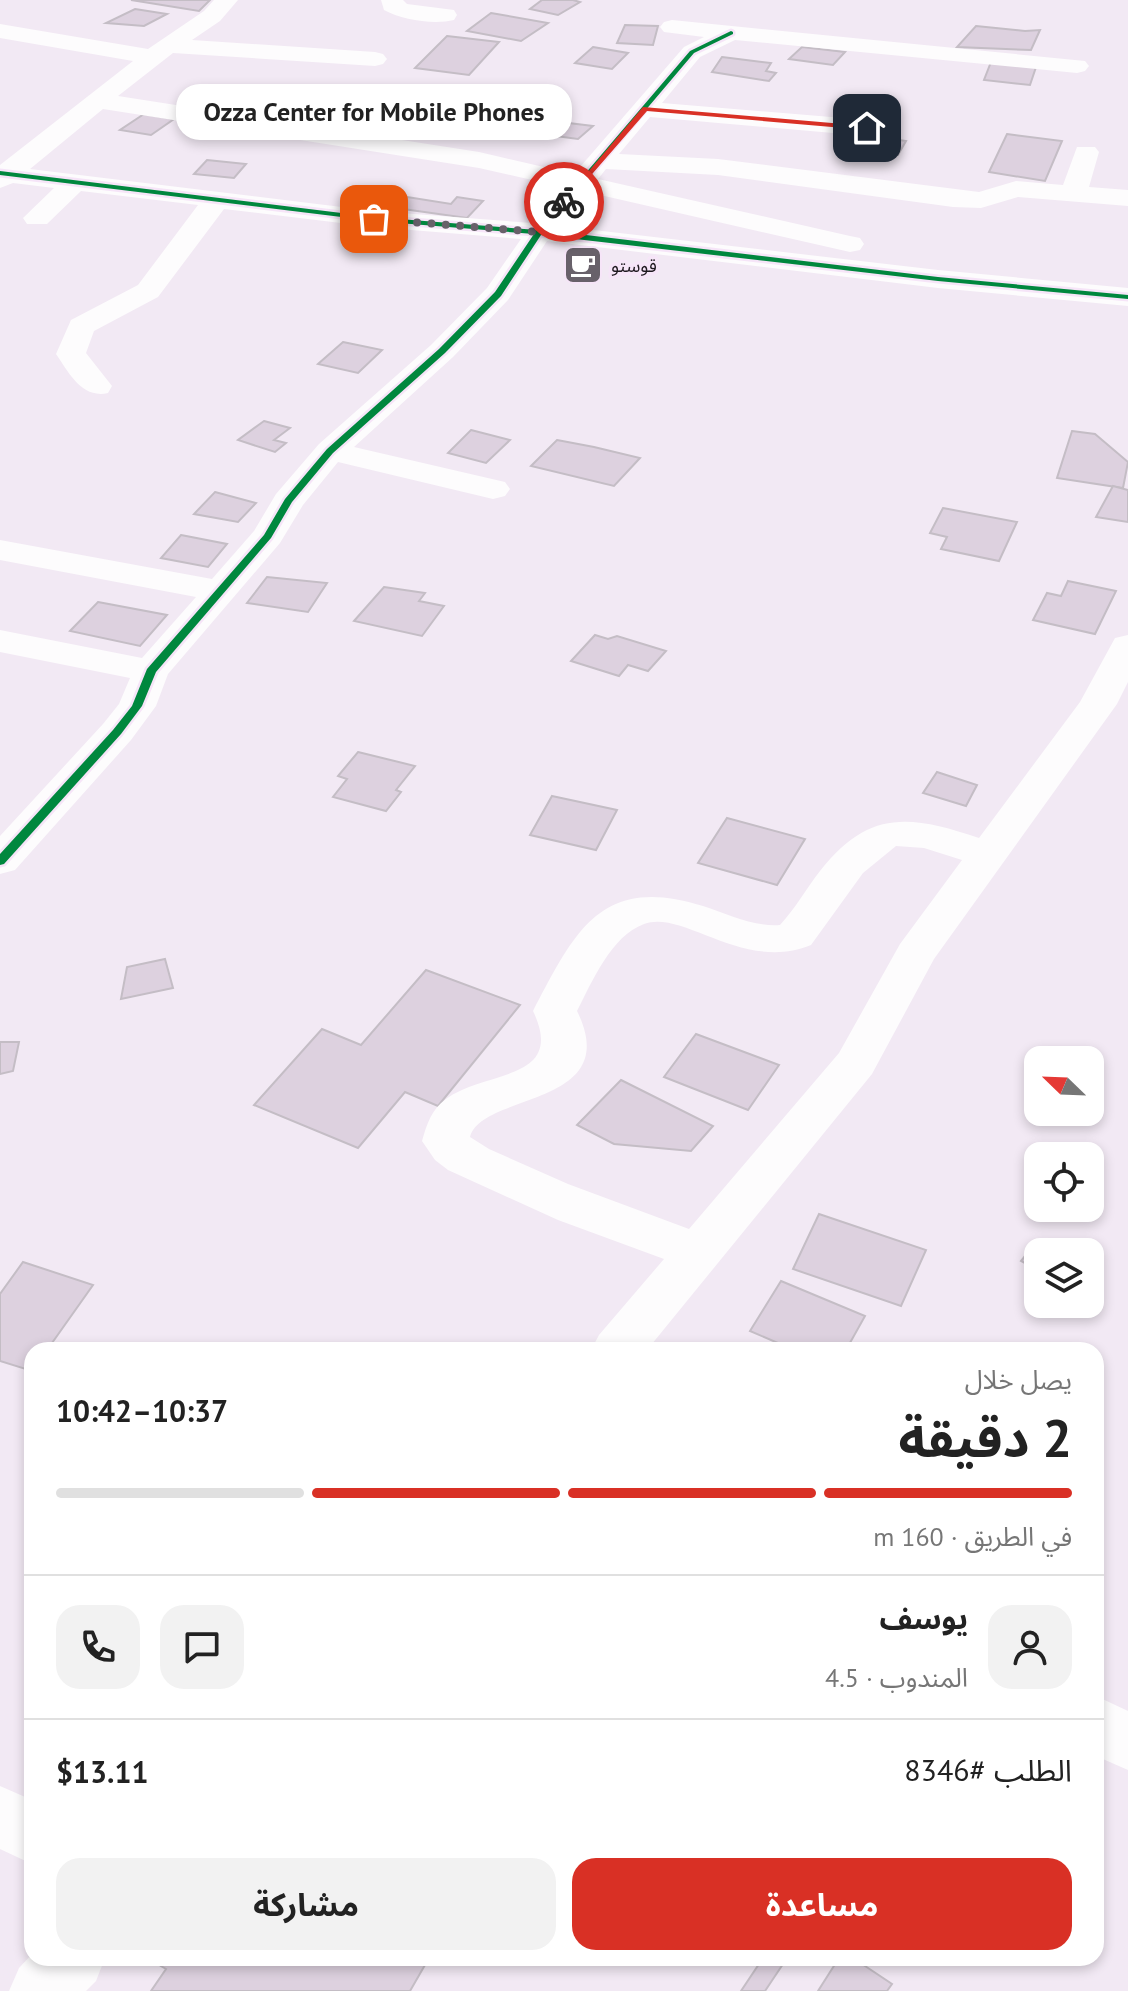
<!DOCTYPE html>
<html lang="ar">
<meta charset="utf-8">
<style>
:root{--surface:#fff;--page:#f2f2f2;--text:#222;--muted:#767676;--line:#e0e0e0;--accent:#d93025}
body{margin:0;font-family:"PT Sans","Noto Sans Arabic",sans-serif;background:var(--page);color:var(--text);direction:rtl;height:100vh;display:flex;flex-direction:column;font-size:30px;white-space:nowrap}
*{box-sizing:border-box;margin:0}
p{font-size:26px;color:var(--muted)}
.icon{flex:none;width:44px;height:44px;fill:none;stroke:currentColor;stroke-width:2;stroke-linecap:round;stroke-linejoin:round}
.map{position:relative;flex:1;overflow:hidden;direction:ltr}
.drawer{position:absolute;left:24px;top:1342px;width:1080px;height:624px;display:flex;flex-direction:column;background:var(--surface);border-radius:24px;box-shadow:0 4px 12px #0003;direction:rtl}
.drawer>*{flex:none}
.needle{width:52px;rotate:293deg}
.controls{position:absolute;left:1024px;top:1046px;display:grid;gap:16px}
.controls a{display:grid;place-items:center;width:80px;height:80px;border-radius:16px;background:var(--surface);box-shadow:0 4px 12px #0003;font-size:40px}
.pin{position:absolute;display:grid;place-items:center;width:68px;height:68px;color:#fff;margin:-34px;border-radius:16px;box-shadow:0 4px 12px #0006}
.courier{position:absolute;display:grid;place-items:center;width:80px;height:80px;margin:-40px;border:6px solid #d93025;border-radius:50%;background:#fff;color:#222;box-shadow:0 2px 10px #0007}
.bubble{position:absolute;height:56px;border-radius:24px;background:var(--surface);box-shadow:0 4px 12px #0003;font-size:26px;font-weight:700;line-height:56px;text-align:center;direction:rtl}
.headline em{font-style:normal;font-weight:700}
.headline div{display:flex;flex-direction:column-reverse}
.headline{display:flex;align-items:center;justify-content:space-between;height:136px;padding:0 32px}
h1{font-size:52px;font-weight:700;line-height:60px}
.bar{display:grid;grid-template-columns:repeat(4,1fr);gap:12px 8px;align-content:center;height:96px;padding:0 32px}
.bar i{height:10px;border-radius:6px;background:var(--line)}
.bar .active{background:var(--accent)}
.bar p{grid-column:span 4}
.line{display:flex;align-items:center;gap:20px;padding:0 32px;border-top:2px solid var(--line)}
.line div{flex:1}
.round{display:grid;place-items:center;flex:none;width:84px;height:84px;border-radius:24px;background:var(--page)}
.action{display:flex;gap:16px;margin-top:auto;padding:16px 32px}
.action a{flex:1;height:92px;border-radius:24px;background:var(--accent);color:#fff;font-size:32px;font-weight:700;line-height:92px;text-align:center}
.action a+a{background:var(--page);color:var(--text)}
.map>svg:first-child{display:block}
</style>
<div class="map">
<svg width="1128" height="1991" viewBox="0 0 1128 1991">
<rect width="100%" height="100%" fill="#f2e9f4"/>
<g fill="#ddd1df" stroke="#c4bdc5" stroke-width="2">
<polygon points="131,0 210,0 199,11"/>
<polygon points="542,0 573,0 580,2 558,15 530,9"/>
<polygon points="135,9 167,14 144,26 106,23"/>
<polygon points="491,13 548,23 521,41 467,31"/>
<polygon points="625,25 658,26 653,45 617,43"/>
<polygon points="976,26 1025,31 1040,30 1031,50 957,47"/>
<polygon points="447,36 499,42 469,75 415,68"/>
<polygon points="593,47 628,53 612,69 575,63"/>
<polygon points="802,47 845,52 833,65 789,59"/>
<polygon points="722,57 771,63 766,71 776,73 769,81 712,72"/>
<polygon points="991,62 1036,67 1030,85 984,80"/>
<polygon points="485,111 511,115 496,130 454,124 465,114 480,116"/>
<polygon points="144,114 174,119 151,135 120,130"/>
<polygon points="536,119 593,126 578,139 525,132"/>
<polygon points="1007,134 1062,141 1045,181 989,172"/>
<polygon points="871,136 906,141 898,155 863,150"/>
<polygon points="207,160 246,164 234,178 194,174"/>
<polygon points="407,197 451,204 457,197 483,201 467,218 396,208"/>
<polygon points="343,342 382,350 358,373 318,364"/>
<polygon points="264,421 290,428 274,440 286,443 275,452 238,440"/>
<polygon points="471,430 510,440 486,463 448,453"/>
<polygon points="1072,431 1095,434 1128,462 1123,488 1057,478"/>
<polygon points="557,440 594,447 640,458 614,486 531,466"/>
<polygon points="1113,486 1128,490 1128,522 1096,517"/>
<polygon points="215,492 256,503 238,522 194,514"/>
<polygon points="943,508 1017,522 999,561 941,549 947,537 930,533"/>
<polygon points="181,535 227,544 208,567 161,558"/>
<polygon points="267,577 327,583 308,612 247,603"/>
<polygon points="1068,581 1116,591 1095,634 1033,620 1047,593 1061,596"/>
<polygon points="384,587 425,593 419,601 444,606 422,636 354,621"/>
<polygon points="98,602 167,615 140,646 70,631"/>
<polygon points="595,635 608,639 617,636 666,651 648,671 628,665 619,676 571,661"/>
<polygon points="358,752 415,766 396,790 401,792 386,811 333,797 347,779 338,776"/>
<polygon points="937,772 977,785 966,806 923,793"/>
<polygon points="552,796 617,810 596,850 530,835"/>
<polygon points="727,818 805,839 777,885 698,863"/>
<polygon points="165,959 173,988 121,999 127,967"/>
<polygon points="426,970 520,1005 438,1106 405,1092 358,1148 254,1105 322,1029 361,1045"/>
<polygon points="696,1034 779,1065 748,1110 664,1077"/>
<polygon points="0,1042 19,1042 13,1071 0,1074"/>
<polygon points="621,1080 713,1126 691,1151 614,1144 577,1125"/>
<polygon points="819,1214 926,1250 901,1306 793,1269"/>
<polygon points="1038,1240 1061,1252 1038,1252 1038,1270 1021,1261"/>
<polygon points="23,1262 93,1285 47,1350 32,1350 32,1371 0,1361 0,1294"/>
<polygon points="781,1281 865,1316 846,1350 783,1350 785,1346 750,1331"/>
<polygon points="157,1958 429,1958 410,1991 151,1991 166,1969 154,1962"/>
<polygon points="763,1958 787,1958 765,1991 741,1991"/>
<polygon points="839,1958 853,1958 892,1984 887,1991 818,1991"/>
</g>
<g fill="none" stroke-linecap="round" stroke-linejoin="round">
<g fill="#fdfcfd" fill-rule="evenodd">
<path d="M 214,0 L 238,0 L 220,21 L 192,40 L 375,52 L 383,54 L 387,59 L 383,64 L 375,66 L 173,53 L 118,96 L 479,152 L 574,174 L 684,47 L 704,37 L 664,32 L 660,27 L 664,22 L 672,20 L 1085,61 L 1089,66 L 1085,71 L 1077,73 L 735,40 L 700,57 L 662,103 L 867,120 L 876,123 L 880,128 L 876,133 L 867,136 L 650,117 L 619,154 L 718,159 L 979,192 L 1016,181 L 1063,185 L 1077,147 L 1095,147 L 1099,152 L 1089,187 L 1128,190 L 1128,206 L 1018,197 L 981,208 L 953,207 L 718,175 L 606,169 L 598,179 L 850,236 L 860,238 L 864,244 L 860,250 L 850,252 L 587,192 L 559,226 L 938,270 L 1128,288 L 1128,306 L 938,288 L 547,241 L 508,300 L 453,357 L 354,447 L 505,482 L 510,489 L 505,496 L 493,499 L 338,462 L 303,505 L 280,543 L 168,674 L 156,706 L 131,740 L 15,870 L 0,874 L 0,836 L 103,724 L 119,704 L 130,678 L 0,652 L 0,630 L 142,658 L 196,597 L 0,560 L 0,540 L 212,579 L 254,531 L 276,494 L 319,444 L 431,345 L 487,288 L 521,239 L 374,227 L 224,209 L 158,297 L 94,331 L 86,353 L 112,386 L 108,393 C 82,399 69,373 56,354 L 71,320 L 138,285 L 198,205 L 81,191 L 47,224 L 27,224 L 23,218 L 54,188 L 13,183 L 0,188 L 0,165 L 133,61 L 0,38 L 0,24 L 148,49 L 204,11 ZM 103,109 L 479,168 L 563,187 L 532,223 L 374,211 L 30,169 Z"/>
<path d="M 381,0 L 403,0 L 407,4 L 454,10 L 457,15 L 454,20 C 434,25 402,20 384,10 Z"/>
<path d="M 1128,635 L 1128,682 L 1117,704 L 934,959 L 872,1074 L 647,1350 L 591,1350 L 599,1335 L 664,1259 L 558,1220 L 448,1170 L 435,1160 L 422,1141 C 427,1124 431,1110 446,1099 C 484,1070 567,1082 533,1011 C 575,931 601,874 703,906 C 728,914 753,927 780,925 C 795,909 806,889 820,871 C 869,809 910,815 979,838 L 1080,702 L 1115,638 ZM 896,846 L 924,848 L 962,860 L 900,944 L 839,1053 L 689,1229 L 568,1184 L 489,1149 L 470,1137 C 481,1092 625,1108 577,1011 C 592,982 611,936 644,924 C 683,909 744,973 811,945 L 863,873 Z"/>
<polygon points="1096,1696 1128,1711 1128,1770 1096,1756"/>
<polygon points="0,1786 32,1800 32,1864 0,1849"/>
<polygon points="32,1954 32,1958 105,1958 96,1981 86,1991 9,1991 19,1968"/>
</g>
<defs>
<polygon id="cycleway" points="731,31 733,32 733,34 694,53 544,230 938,277 1128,295 1128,299 938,281 541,235 501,296 445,353 333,453 292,502 271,538 156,672 142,706 121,734 4,864 0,865 0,854 113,730 132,706 147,669 264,535 285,499 327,449 439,349 495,292 534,234 374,221 0,175 0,171 374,217 537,230 690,51"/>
</defs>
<use href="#cycleway" stroke="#f6e5f8" stroke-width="5"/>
<use href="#cycleway" fill="#00873e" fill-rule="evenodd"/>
</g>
<polygon fill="#d93025" points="643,107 867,126 870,128 867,130 647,111 566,204 561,204"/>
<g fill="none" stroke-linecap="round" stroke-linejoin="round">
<polyline stroke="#68616a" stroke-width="8" stroke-dasharray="0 14.4" points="374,219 539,232 564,202"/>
</g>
<defs>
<symbol id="cafe-square" viewBox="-11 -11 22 22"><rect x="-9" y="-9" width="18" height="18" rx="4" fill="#68616a" stroke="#f6e5f8"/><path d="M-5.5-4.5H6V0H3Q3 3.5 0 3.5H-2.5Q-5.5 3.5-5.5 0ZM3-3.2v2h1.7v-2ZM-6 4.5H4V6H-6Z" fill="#fff"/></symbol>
</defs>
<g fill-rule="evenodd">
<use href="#cafe-square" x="561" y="243" width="44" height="44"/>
</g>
<g text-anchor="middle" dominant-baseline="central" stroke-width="7" stroke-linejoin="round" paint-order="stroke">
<g font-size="18" fill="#1e181f" stroke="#f6e5f8" text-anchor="start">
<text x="611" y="265">قوستو</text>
</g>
</g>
</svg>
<div class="controls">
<a><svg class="needle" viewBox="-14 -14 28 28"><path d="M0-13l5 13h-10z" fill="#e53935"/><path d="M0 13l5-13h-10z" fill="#767676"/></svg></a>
<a><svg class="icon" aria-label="locate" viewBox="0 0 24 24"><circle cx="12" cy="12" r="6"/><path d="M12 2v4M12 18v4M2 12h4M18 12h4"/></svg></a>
<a><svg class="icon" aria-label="layers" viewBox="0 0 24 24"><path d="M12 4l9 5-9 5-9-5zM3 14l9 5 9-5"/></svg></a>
</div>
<div class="pin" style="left:374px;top:219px;background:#ea580c"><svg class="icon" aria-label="bag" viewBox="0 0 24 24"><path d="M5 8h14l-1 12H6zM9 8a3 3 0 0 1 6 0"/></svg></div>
<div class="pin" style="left:867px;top:128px;background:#1f2937"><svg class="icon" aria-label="home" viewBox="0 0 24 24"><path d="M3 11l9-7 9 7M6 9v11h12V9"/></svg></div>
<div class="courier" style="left:564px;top:202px"><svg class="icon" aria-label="bike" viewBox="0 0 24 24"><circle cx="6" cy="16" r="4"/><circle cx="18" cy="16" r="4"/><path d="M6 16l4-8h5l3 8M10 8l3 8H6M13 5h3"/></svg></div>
<div class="bubble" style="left:176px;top:84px;width:396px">Ozza Center for Mobile Phones</div>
<section class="drawer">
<div class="headline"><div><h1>2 دقيقة</h1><p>يصل خلال</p></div><em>10:37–10:42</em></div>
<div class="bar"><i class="active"></i><i class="active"></i><i class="active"></i><i></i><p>في الطريق · 160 m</p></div>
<div class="line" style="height:144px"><a class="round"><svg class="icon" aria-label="person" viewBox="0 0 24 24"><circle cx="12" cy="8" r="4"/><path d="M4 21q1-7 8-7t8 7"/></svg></a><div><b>يوسف</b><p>المندوب · 4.5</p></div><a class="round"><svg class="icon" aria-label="chat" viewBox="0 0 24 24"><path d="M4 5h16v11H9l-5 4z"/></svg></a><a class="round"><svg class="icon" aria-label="phone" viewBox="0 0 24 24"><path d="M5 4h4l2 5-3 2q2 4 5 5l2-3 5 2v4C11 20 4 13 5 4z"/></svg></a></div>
<div class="line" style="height:104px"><div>الطلب #8346</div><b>$13.11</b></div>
<div class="action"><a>مساعدة</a><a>مشاركة</a></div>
</section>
</div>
